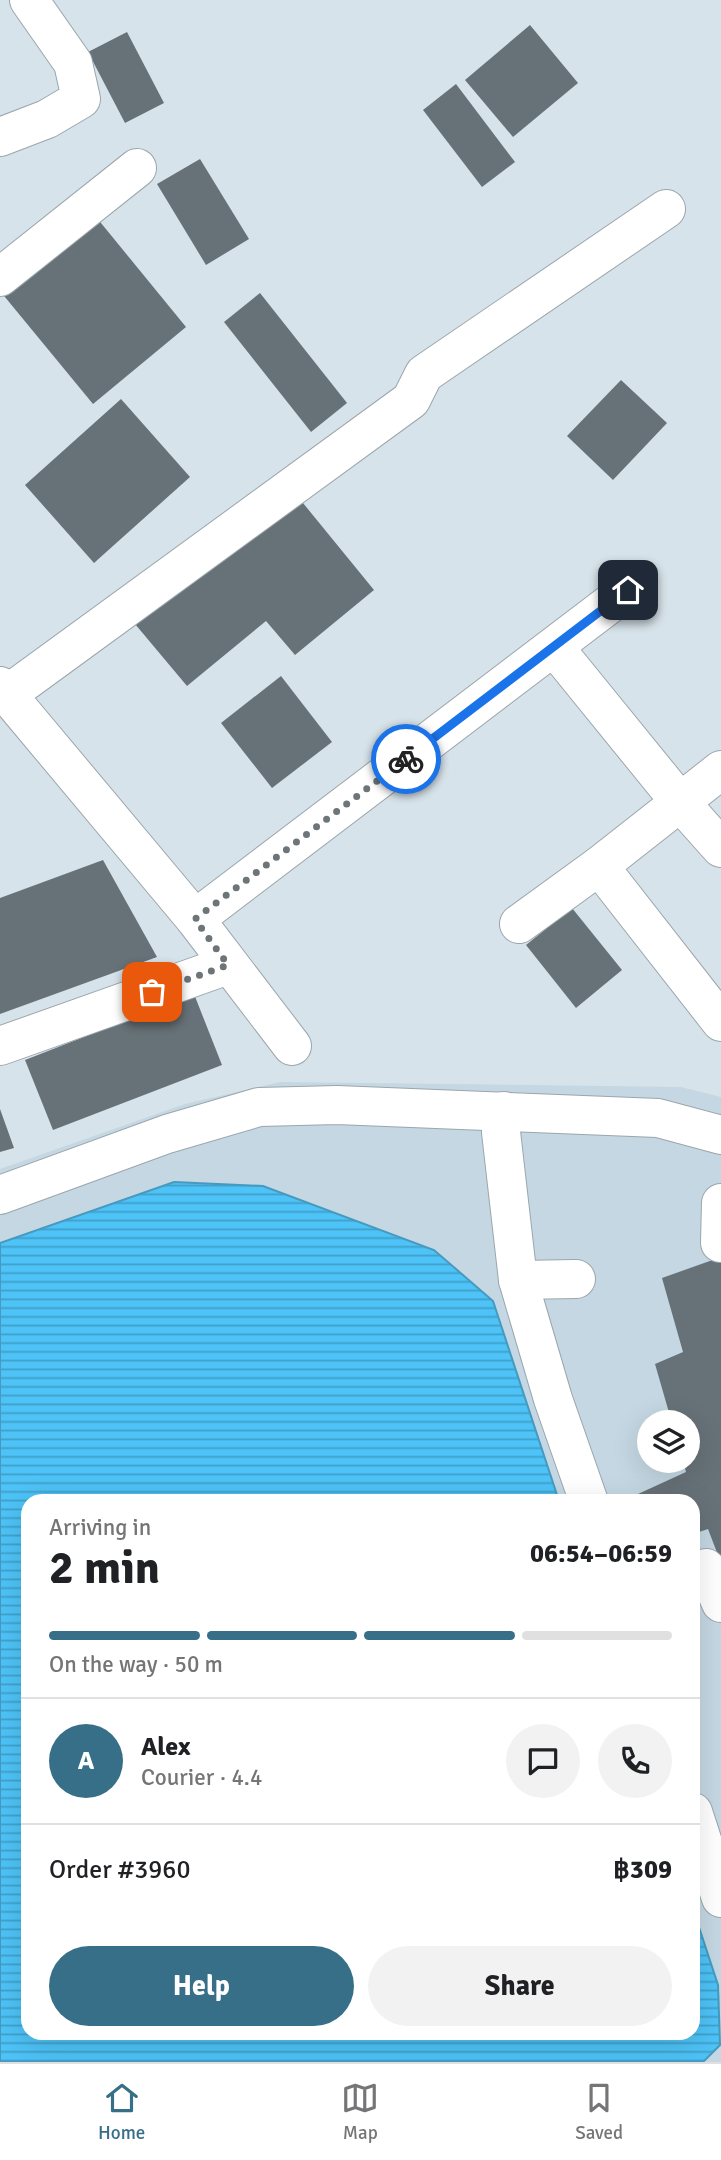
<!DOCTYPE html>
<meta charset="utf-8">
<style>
:root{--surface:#fff;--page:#f2f2f2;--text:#202124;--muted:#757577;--line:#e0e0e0;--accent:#376f89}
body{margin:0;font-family:Signika,sans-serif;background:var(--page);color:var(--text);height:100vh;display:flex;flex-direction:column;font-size:26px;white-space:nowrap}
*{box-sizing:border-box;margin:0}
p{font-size:23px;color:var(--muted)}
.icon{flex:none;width:38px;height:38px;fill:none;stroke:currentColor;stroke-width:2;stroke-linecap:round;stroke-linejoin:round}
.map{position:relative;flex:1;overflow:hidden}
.panel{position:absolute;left:21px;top:1494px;width:679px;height:546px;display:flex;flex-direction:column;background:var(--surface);border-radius:21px;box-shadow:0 7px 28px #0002}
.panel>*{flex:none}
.controls{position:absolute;left:637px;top:1410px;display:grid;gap:14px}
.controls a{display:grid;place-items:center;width:63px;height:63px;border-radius:50%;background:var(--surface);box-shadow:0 7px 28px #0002;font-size:35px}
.pin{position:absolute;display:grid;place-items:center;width:60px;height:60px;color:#fff;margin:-30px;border-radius:14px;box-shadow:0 4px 10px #0006}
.courier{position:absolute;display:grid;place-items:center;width:70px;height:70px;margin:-35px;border:5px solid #1a73e8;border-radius:50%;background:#fff;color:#222;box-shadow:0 2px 9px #0007}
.overview em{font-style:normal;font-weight:700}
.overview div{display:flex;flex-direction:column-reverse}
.overview{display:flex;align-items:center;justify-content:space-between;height:119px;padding:0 28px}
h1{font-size:46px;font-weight:700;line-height:52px}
.bar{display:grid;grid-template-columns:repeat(4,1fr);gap:10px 7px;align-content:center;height:84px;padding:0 28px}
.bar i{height:9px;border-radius:5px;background:var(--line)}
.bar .active{background:var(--accent)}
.bar p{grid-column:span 4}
.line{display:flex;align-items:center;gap:18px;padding:0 28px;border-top:2px solid var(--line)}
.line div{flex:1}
.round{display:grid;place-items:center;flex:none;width:74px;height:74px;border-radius:37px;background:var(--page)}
.primary-button{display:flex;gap:14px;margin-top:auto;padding:14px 28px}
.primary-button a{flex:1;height:80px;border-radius:42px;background:var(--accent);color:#fff;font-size:28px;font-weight:700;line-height:80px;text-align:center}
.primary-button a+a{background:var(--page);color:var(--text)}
.dock{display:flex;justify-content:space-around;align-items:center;height:98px;border-top:2px solid var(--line);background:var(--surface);font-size:19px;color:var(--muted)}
.dock a{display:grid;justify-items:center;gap:4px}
.dock .active{color:var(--accent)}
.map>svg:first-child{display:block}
</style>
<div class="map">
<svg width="721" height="2062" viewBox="0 0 721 2062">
<defs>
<pattern id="water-rules" width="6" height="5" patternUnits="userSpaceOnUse" patternTransform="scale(1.75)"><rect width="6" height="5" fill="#4dc3f7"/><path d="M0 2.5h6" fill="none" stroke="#419fc9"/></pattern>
</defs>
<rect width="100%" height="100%" fill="#d7e3ea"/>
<path fill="#c4d7e2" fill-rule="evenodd" d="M 280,1082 L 681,1087 L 721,1097 L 721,2062 L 0,2062 L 0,1169 L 185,1104 ZM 649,1423 L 688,1423 L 688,1461 L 649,1461 ZM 28,1502 L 693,1502 L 693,2034 L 28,2034 Z"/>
<polygon fill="url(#water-rules)" stroke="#469abf" stroke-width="2" points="174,1182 263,1186 434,1250 493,1301 559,1501 28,1502 28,2034 693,2034 693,1909 718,1985 720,2045 703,2062 0,2062 0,1243"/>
<g fill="#677278">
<polygon points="530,25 578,83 513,137 465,80"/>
<polygon points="127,32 164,103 125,123 88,52"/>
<polygon points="456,84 515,162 482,187 423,110"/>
<polygon points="200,159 249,239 206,265 157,184"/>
<polygon points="92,212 186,327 93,404 0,291"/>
<polygon points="260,293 347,403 311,432 224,322"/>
<polygon points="621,380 667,423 613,480 567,436"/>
<polygon points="121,399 190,477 94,563 25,485"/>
<polygon points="294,492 374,590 295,655 266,621 187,686 135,624"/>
<polygon points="281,676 332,742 272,788 221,723"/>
<polygon points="103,860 157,957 0,1014 0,898"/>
<polygon points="572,908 622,970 576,1008 526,945"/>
<polygon points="194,994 222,1065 53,1130 25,1060"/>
<polygon points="0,1109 14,1148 0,1152"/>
<polygon points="721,1257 721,1563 708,1529 693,1534 693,1502 641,1502 638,1494 686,1472 683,1461 688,1461 688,1423 672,1423 655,1364 683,1352 662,1278"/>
</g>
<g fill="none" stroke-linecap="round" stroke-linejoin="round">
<defs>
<g id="minor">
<polyline points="0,137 47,119 81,99 73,63 29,0"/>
<polyline points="0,277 137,168"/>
<polyline points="554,647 680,802 721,848"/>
<polyline points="0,686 195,919 292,1046"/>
<polyline points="8,694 411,400 424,374 666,209"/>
<polyline points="599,866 721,1022"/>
<polyline points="195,919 628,590"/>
<polyline points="519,924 599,866 721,770"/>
<polyline points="0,1046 228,965"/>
<polyline points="504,1111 501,1132 518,1280 576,1279"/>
<polyline points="0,1195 167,1134 259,1107 337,1105 658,1118 721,1135"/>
<polyline points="720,1243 721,1203"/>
<polyline points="518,1280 553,1399 589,1502"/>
<polyline points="706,1568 721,1603"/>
<polyline points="693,1812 721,1898"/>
</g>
</defs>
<use href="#minor" stroke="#9ba6ac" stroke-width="40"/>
<use href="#minor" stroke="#fff" stroke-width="38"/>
</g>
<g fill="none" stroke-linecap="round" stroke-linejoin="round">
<polyline stroke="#6e7579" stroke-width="7" stroke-dasharray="0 12.6" points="152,992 228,965 195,919 406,759"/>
<polyline stroke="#1a73e8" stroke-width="9" points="406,759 628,590"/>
</g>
</svg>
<div class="controls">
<a><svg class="icon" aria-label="layers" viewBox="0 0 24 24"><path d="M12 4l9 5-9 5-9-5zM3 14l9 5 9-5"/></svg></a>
</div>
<div class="pin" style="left:152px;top:992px;background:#ea580c"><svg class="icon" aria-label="bag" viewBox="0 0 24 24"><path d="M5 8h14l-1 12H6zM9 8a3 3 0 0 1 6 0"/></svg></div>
<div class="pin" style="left:628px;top:590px;background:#1f2937"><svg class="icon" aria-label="home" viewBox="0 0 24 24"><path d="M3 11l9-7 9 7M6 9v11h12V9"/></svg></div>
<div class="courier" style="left:406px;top:759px"><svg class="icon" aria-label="bike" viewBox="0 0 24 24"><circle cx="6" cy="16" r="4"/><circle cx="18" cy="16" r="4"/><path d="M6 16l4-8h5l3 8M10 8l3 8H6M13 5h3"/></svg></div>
<section class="panel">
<div class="overview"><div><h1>2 min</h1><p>Arriving in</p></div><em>06:54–06:59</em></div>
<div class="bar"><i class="active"></i><i class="active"></i><i class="active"></i><i></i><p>On the way · 50 m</p></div>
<div class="line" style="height:126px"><b class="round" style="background:var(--accent);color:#fff">A</b><div><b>Alex</b><p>Courier · 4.4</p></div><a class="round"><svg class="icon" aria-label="chat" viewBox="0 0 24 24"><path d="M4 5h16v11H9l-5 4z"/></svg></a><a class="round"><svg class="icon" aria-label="phone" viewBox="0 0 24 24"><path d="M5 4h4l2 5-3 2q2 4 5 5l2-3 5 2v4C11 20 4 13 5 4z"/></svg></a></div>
<div class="line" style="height:91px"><div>Order #3960</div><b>฿309</b></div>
<div class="primary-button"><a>Help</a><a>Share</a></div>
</section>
</div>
<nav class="dock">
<a class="active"><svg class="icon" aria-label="home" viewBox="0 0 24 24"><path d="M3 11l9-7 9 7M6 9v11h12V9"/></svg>Home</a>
<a><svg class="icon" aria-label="map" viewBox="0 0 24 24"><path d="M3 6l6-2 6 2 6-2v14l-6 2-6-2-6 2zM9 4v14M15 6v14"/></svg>Map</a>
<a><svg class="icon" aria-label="saved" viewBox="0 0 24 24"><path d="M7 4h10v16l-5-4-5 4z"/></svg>Saved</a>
</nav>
